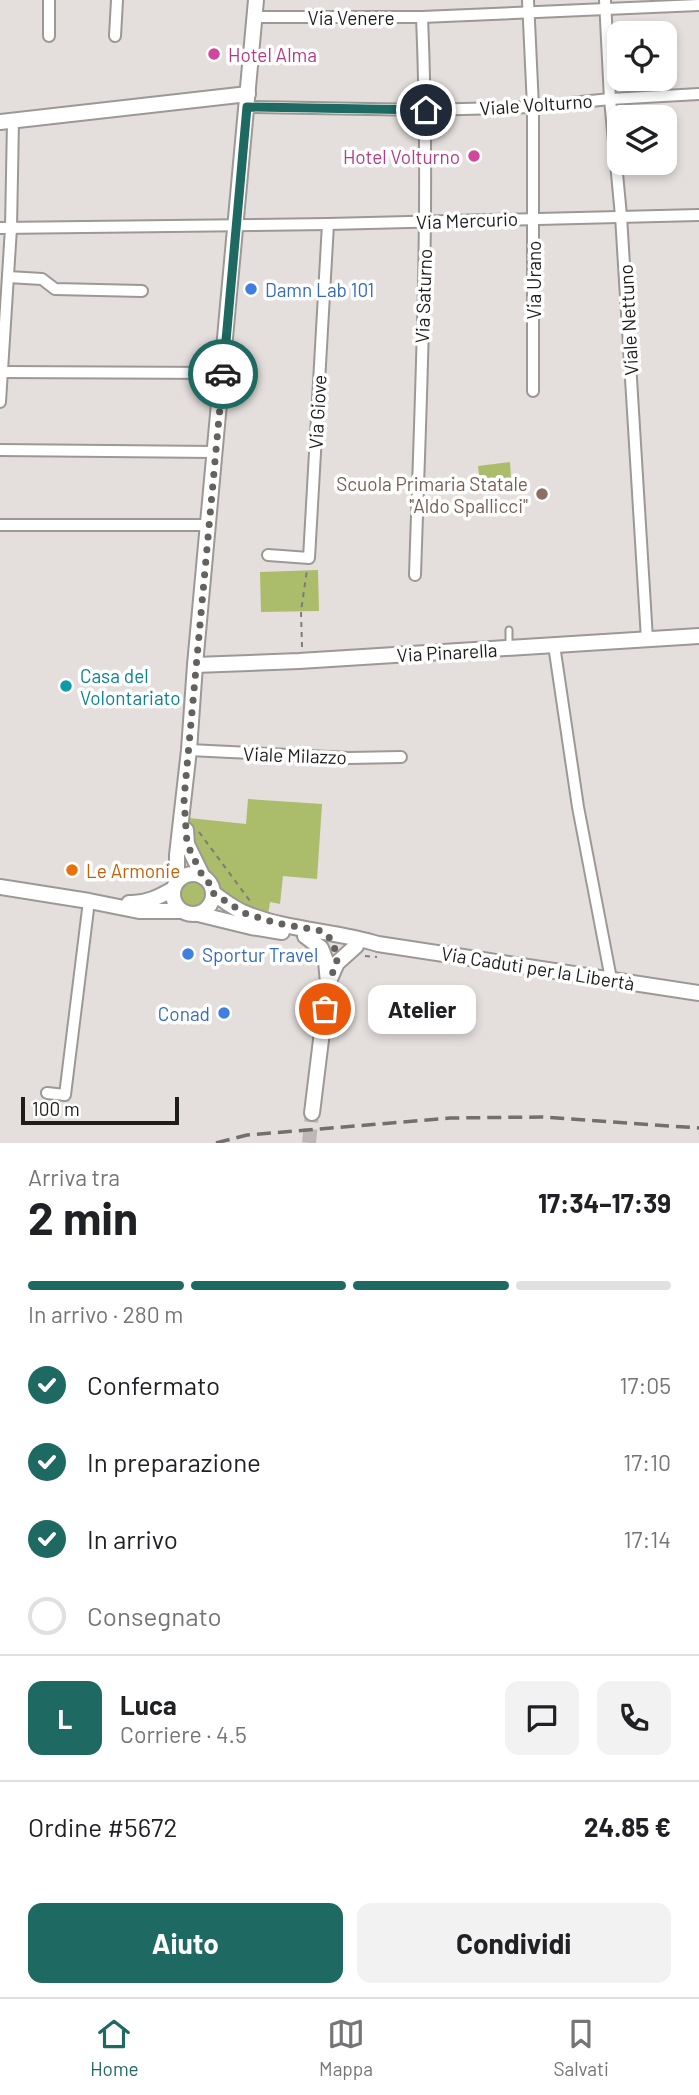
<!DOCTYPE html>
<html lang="it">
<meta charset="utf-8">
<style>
:root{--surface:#fff;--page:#f2f2f2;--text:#202124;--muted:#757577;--line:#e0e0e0;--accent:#1e6962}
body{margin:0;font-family:Barlow,sans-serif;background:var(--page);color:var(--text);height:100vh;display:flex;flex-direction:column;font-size:26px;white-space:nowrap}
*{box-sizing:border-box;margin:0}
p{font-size:23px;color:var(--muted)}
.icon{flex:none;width:38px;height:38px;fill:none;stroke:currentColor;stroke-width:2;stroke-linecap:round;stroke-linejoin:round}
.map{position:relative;height:1143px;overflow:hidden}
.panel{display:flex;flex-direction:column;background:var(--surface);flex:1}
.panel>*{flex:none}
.buttons{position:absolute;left:607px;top:21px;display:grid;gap:14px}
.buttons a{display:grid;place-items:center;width:70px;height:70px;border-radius:14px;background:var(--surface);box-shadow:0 4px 10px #0003;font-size:35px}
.scale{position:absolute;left:21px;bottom:18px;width:158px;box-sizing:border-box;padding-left:7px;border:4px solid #1f1d1c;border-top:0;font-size:19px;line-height:24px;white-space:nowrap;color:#1f1d1c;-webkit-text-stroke:5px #fff;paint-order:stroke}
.pin{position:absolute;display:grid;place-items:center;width:60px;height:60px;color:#fff;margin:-30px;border:4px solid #fff;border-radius:50%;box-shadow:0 2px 7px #0007}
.courier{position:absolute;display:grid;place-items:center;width:70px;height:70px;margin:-35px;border:5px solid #1e6962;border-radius:50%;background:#fff;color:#222;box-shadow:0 2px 9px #0007}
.bubble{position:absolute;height:49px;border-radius:14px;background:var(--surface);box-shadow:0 4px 10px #0003;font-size:23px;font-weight:700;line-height:49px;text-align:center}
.overview em{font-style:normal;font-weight:700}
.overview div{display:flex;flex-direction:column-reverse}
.overview{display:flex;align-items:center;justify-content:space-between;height:119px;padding:0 28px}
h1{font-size:46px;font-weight:700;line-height:52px}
.bar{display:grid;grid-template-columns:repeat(4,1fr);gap:10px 7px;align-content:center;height:84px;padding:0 28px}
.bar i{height:9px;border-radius:5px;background:var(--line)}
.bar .on{background:var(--accent)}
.bar p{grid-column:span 4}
.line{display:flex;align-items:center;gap:18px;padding:0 28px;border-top:2px solid var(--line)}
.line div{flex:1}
.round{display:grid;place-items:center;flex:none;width:74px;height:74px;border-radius:14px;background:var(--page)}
ol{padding:0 28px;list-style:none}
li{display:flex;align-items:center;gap:21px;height:77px}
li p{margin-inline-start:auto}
li .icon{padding:7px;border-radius:50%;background:var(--accent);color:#fff;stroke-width:4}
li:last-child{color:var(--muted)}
li i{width:38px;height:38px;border:4px solid var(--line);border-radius:50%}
.action{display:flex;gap:14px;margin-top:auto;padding:14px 28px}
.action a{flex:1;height:80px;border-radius:14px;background:var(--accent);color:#fff;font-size:28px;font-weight:700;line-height:80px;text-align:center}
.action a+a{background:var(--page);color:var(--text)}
.tabs{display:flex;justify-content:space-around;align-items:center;height:98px;border-top:2px solid var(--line);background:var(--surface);font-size:19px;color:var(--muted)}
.tabs a{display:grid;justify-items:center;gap:4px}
.tabs .on{color:var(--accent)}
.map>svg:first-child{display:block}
</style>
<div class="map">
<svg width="699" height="1143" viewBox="0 0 699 1143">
<rect width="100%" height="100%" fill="#e4dfdc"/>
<g fill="#abbc6a">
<polygon points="510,462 511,479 480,482 478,466"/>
<polygon points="318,570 319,611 261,612 260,572"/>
<polygon points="248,799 322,804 317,879 283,876 280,904 270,902 268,915 230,899 221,889 199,856 190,837 189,818 246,824"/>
<circle cx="192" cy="894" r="15"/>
</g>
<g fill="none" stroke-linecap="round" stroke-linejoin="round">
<polyline stroke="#bdb8b6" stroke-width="14" stroke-dasharray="14 7" stroke-linecap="butt" points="309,1143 312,1113"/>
<defs>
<polyline id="service" points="509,630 509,646"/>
<g id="minor">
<polyline points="528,0 533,107 533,391"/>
<polyline points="605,0 610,99 621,216 647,639"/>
<polyline points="255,17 422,17 699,5"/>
<polyline points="49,36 49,0"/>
<polyline points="115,36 117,0"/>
<polyline points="247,107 426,110 533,107 610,99 699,94"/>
<polyline points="0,228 328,224 699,215"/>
<polyline points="8,277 42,279 55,289 142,291"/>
<polyline points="0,372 223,373"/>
<polyline points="0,402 11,228 13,121"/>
<polyline points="0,450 215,452"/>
<polyline points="0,525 209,525"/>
<polyline points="268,555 309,558 328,224"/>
<path d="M 415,575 C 421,389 430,203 422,17"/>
<polyline points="554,645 578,807 611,979"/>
<polyline points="189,750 349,758 401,757"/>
<polyline points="47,1093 65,1095 89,901"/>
</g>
<g id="tertiary">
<polyline points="0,122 248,94"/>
<polyline points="195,665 299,661 699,636"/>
<polyline points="186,830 187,844 203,877"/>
<circle cx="193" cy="894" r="20"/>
<polyline points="177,881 177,855 189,750 195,665 256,0"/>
<polyline points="0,887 89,901 139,911 180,911"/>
<path d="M 213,893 C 223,900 234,909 245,913 C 288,931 334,930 378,944 L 699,993"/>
<path d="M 129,903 C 145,904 159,897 173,889"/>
<polyline points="198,914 251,927 282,932"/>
<polyline points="305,936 321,948 326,961 328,983 312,1113"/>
<polyline points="330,979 337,963 356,946"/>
</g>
</defs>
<use href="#service" stroke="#9c9895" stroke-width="9"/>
<use href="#minor" stroke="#9c9895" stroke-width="14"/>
<use href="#tertiary" stroke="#9c9895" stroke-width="18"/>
<g stroke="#7e7b79" stroke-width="2" stroke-dasharray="5 5" stroke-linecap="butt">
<polyline points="302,647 301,611 307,570"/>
<polyline points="199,832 250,901"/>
<polyline points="365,956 377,957"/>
</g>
<use href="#service" stroke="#fff" stroke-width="5"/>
<use href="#minor" stroke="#fff" stroke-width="10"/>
<use href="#tertiary" stroke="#fff" stroke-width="14"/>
<polyline stroke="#736f6e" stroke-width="3.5" stroke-dasharray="14 7" stroke-linecap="butt" points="216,1143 247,1135 450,1118 542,1117 699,1128"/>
</g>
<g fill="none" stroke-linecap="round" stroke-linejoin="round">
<polyline stroke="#64615f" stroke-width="7" stroke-dasharray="0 12.6" points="223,374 184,799 187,844 203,877 212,886 213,893 244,913 276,923 322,931 332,940 336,953 337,963 328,983 325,1009"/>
<polyline stroke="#1e6962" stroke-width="9" points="223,374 247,107 426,110"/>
</g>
<g fill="#d1479c" stroke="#fff" stroke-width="2.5">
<circle cx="214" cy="54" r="7"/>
<circle cx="474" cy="156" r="7"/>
</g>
<g fill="#3f7fe0" stroke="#fff" stroke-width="2.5">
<circle cx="251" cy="289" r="7"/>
<circle cx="188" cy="954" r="7"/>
<circle cx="224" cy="1013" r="7"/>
</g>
<circle fill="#8d6e63" stroke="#fff" stroke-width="2.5" cx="542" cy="494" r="7"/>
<circle fill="#0f9aa8" stroke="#fff" stroke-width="2.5" cx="66" cy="686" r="7"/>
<circle fill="#e8710a" stroke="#fff" stroke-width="2.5" cx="72" cy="870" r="7"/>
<g text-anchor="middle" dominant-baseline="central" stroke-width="7" stroke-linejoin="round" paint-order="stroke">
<g font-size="19" fill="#1f1d1c" stroke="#fff">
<text x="351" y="17">Via Venere</text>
<text transform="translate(536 104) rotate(-4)">Viale Volturno</text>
<text transform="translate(467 220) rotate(-2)">Via Mercurio</text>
<text transform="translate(533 280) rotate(-90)">Via Urano</text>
<text transform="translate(423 296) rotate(-88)">Via Saturno</text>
<text transform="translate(628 320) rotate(-93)">Viale Nettuno</text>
<text transform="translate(317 412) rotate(-87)">Via Giove</text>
<text transform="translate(447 652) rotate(-3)">Via Pinarella</text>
<text transform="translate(295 755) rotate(2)">Viale Milazzo</text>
<text transform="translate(538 968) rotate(9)">Via Caduti per la Libertà</text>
</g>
<g font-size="19" fill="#b23c85" stroke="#fff" text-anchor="start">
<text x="228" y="54">Hotel Alma</text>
<text x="460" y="156" text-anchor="end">Hotel Volturno</text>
</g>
<g font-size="19" fill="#366cbe" stroke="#fff" text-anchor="start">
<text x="265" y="289">Damn Lab 101</text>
<text x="202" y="954">Sportur Travel</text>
<text x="210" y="1013" text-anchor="end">Conad</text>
</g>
<g font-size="19" fill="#785e54" stroke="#fff" text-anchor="end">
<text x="528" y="483">Scuola Primaria Statale<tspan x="528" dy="22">"Aldo Spallicci"</tspan></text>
</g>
<g font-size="19" fill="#0d838f" stroke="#fff" text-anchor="start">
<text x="80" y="675">Casa del<tspan x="80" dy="22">Volontariato</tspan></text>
</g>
<g font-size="19" fill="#c56008" stroke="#fff" text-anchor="start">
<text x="86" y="870">Le Armonie</text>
</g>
</g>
</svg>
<div class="buttons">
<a><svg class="icon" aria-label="locate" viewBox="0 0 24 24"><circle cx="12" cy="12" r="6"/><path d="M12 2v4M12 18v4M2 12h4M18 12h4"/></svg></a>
<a><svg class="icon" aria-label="layers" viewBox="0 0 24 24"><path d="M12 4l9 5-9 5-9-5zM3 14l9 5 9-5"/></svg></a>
</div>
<div class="scale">100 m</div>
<div class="pin" style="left:325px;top:1009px;background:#ea580c"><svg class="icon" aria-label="bag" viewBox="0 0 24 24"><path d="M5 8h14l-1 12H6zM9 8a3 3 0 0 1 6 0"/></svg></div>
<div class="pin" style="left:426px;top:110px;background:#1f2937"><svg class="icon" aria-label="home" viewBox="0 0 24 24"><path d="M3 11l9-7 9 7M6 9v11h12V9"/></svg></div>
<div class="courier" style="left:223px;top:374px"><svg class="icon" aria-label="car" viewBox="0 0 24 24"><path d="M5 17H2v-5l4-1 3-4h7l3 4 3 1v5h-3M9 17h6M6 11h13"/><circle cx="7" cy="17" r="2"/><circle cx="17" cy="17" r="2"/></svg></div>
<div class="bubble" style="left:368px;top:985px;width:108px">Atelier</div>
</div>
<section class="panel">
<div class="overview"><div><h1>2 min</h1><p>Arriva tra</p></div><em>17:34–17:39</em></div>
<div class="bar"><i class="on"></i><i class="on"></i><i class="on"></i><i></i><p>In arrivo · 280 m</p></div>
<ol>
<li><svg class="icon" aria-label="check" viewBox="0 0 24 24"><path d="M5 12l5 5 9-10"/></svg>Confermato<p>17:05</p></li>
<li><svg class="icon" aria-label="check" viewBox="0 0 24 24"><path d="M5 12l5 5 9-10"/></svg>In preparazione<p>17:10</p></li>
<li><svg class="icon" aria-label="check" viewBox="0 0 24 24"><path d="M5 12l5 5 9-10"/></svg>In arrivo<p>17:14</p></li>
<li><i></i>Consegnato</li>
</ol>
<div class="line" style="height:126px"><b class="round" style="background:var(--accent);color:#fff">L</b><div><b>Luca</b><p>Corriere · 4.5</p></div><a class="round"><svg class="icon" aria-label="chat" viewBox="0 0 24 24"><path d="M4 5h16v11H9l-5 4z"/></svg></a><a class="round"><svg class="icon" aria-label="phone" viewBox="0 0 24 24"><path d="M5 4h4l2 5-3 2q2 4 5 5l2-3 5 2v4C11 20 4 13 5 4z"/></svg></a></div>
<div class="line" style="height:91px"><div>Ordine #5672</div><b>24.85 €</b></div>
<div class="action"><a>Aiuto</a><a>Condividi</a></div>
</section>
<nav class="tabs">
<a class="on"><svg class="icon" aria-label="home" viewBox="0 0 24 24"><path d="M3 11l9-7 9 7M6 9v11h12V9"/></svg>Home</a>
<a><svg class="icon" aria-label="map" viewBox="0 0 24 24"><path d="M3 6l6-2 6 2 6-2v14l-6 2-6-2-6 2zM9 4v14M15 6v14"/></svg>Mappa</a>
<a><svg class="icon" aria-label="saved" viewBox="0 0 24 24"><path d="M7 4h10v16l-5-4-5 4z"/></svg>Salvati</a>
</nav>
